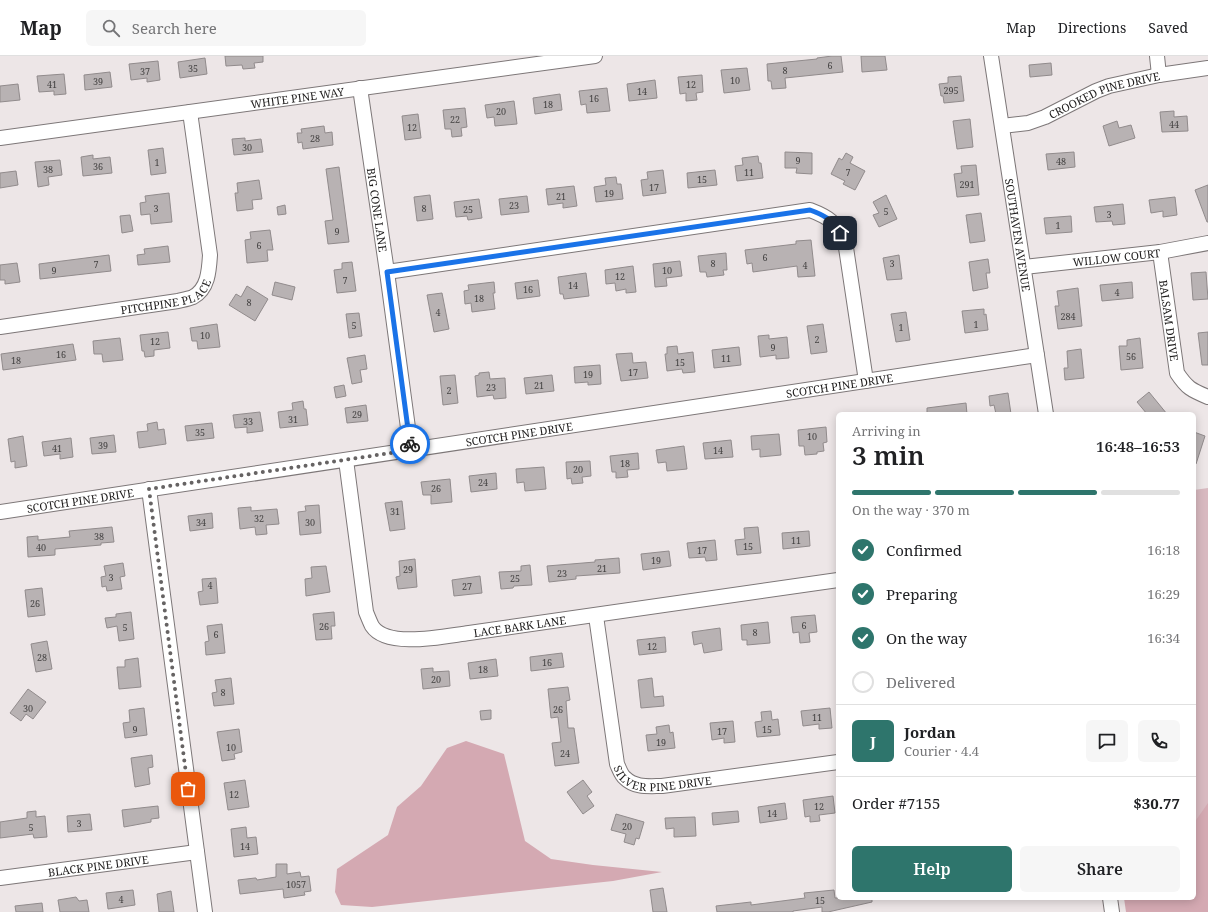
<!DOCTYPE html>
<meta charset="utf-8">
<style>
:root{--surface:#fff;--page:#f6f6f6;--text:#202124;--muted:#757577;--line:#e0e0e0;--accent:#2e756c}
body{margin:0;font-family:"Noto Serif",serif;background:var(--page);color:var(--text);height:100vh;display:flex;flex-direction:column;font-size:15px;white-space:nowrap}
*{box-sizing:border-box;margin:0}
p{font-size:13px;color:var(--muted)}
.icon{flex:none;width:22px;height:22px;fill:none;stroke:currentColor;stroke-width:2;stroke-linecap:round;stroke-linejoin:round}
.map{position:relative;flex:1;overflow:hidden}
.drawer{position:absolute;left:836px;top:356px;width:360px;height:488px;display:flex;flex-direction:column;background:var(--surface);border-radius:6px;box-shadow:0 2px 10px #0003}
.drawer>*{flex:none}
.pin{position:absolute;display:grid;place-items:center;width:34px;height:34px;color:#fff;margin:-17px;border-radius:8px;box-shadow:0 2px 6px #0006}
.courier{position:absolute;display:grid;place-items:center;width:40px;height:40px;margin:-20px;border:3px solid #1a73e8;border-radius:50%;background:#fff;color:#222;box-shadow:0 1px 5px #0007}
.head em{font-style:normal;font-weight:600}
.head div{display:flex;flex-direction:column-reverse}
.head{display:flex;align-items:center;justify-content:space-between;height:68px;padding:0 16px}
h1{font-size:26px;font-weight:600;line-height:30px}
.bar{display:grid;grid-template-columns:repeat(4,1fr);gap:6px 4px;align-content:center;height:48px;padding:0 16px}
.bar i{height:5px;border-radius:3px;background:var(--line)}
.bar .current{background:var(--accent)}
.bar p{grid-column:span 4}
.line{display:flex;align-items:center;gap:10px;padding:0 16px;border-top:1px solid var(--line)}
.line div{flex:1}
.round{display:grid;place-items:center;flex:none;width:42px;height:42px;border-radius:6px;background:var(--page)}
ol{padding:0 16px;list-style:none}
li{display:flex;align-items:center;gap:12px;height:44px}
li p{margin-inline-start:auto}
li .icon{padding:4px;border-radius:50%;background:var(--accent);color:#fff;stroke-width:4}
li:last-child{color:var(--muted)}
li i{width:22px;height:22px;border:2px solid var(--line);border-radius:50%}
.primary-button{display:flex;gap:8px;margin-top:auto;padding:8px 16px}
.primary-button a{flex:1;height:46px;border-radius:6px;background:var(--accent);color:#fff;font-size:16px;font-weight:600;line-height:46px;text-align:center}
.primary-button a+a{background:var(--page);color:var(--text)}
header{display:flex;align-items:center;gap:24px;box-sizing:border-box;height:56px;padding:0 20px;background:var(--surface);border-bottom:1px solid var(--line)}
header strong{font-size:19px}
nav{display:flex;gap:22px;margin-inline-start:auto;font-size:14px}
.search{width:280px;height:36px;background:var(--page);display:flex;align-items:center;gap:10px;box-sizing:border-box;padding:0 14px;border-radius:6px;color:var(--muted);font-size:15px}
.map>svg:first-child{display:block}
</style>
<header>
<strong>Map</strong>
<div class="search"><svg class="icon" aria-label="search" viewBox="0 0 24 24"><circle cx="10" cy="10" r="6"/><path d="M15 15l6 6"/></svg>Search here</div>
<nav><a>Map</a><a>Directions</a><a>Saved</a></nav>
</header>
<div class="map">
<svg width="1208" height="856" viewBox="0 0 1208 856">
<rect width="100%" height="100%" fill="#ede6e7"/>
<polygon fill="#d8b9c0" points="1208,432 1208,764 1194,766 1194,434"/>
<g fill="#d4a9b2">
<polygon points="466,685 504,698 525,785 551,803 593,809 662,816 613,825 372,851 341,849 335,836 337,813 388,779 397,751 421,730 447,692"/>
<polygon points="1208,747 1208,856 1126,856 1124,842 1194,842 1194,767"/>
</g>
<g fill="#b8b2b3" stroke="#918b8c">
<polygon points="225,0 263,0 263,6 254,7 255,12 243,13 242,9 226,10"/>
<polygon points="832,0 841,0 843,16 785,22 786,32 772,33 771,25 768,25 767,8 817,3 817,2"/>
<polygon points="861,0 885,0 887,14 862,16"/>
<polygon points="205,2 207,18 180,22 178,6"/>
<polygon points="158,5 160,24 147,26 147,22 131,24 129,8"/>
<polygon points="1051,7 1052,19 1030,21 1029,9"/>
<polygon points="747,12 750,34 724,37 721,14"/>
<polygon points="110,16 112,31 85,34 84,19"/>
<polygon points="64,18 66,38 54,39 54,35 39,36 37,20"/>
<polygon points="702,19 703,36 696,37 697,44 686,45 686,37 680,38 678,21"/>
<polygon points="961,20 964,45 944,47 943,40 941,40 939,28 948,27 948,21"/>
<polygon points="655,24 657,42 629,45 627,28"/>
<polygon points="18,28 20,44 0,46 0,30"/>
<polygon points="607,32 610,55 587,57 586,48 581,49 579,35"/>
<polygon points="560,38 562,54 535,58 533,42"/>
<polygon points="514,45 517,68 495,70 494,61 487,62 485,49"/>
<polygon points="465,52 467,71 461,72 462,80 452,81 451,73 445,73 443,54"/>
<polygon points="1174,55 1174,61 1187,60 1188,75 1162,76 1160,56"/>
<polygon points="418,58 421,82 405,84 402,60"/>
<polygon points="970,63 973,91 957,93 953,65"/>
<polygon points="1117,65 1119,72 1131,69 1135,82 1109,90 1103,70"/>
<polygon points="324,70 325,77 332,76 333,89 303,93 302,86 298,87 297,77 302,77 301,73"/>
<polygon points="245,82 245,85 261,83 263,96 234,99 232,83"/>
<polygon points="163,92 166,117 151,119 148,94"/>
<polygon points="785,96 812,97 812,118 796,117 797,112 785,112"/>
<polygon points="1074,96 1075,111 1048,114 1046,98"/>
<polygon points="846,97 853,101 850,107 865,115 855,134 843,128 845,125 831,118 839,102 842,104"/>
<polygon points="93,99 93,103 110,101 112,117 83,120 81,101"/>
<polygon points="758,100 759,107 761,107 763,122 737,125 735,110 743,109 742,102"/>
<polygon points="60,104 62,119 48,121 49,129 38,131 35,106"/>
<polygon points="976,109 979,139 957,141 954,118 962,117 961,110"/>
<polygon points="339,111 349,186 328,188 325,165 333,164 326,113"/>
<polygon points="663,114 666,137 643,140 641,124 648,123 647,116"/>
<polygon points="715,114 717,129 688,132 687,117"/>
<polygon points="16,115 18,129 0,132 0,117"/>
<polygon points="616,121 617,128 621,128 623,143 596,146 594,131 606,129 605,122"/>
<polygon points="259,124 262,143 252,144 253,153 237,155 235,137 238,137 237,127"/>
<polygon points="1208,129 1208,166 1207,166 1195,134"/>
<polygon points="574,130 577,150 563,152 563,147 548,149 546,133"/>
<polygon points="169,137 172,166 151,168 150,158 141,159 140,147 146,146 145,140"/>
<polygon points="430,139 433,163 417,165 414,141"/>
<polygon points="886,139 897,163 879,171 873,159 879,157 873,146"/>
<polygon points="527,140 529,156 501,159 499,143"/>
<polygon points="1175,141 1177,159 1163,161 1163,155 1151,157 1149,144"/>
<polygon points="479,143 482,162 468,164 467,160 456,161 454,146"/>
<polygon points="1123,148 1125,168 1113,169 1112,165 1096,166 1094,151"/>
<polygon points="285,149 286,158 278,159 277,151"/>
<polygon points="981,157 985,185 970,187 966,159"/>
<polygon points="130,159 133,175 122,177 120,160"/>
<polygon points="1071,160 1072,176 1046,178 1044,162"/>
<polygon points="270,174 273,194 267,194 268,205 247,207 245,184 251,183 250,176"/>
<polygon points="811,184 815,220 798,221 797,210 753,216 752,207 747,208 745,194 796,188 796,185"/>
<polygon points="168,190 170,206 138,209 137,199 145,198 144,193"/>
<polygon points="726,197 727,214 723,214 724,219 707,221 706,216 700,216 698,200"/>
<polygon points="109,199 111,215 40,223 39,208"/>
<polygon points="899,199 902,223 887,224 883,202"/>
<polygon points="988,203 990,217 986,217 988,232 973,235 969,206"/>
<polygon points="680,205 682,220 666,222 667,230 655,231 653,208"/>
<polygon points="352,206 356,235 337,237 334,214 342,213 342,207"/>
<polygon points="17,207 20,226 5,228 5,224 0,224 0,209"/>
<polygon points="633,210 636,236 626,237 626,233 616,235 615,227 606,228 605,214"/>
<polygon points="1206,216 1208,243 1193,244 1191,217"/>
<polygon points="586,217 589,240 564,243 563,238 560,238 558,221"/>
<polygon points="538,224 540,240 517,243 515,227"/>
<polygon points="275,226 295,231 292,244 272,239"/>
<polygon points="494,226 495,237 493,237 495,253 472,256 471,247 465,248 464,235 469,234 468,229"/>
<polygon points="1132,226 1133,242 1102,245 1100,229"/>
<polygon points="247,230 268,243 255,265 229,249 236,238 241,241"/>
<polygon points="1078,232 1082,270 1058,273 1055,250 1059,250 1057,235"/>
<polygon points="442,237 449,273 434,276 427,239"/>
<polygon points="984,253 984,259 986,258 988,274 965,277 962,255"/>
<polygon points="906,256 910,284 896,286 891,258"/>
<polygon points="359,257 362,280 349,282 346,258"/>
<polygon points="217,268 220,291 198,293 197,285 192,285 190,272"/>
<polygon points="823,268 827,296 811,298 807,270"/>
<polygon points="168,276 170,292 154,294 154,300 145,301 144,295 142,295 140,279"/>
<polygon points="1208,276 1208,309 1202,309 1198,277"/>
<polygon points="769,279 769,283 787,281 789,302 776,303 776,299 760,301 758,280"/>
<polygon points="120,282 123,304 103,306 102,298 94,298 93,285"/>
<polygon points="1140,282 1143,312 1121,314 1119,290 1127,290 1127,284"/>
<polygon points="73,288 76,304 3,314 1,298"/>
<polygon points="677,290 678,298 693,296 695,316 683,317 682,313 667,315 665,298 667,298 667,291"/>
<polygon points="739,291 741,309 714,312 712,294"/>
<polygon points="1081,293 1084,322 1065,324 1064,312 1068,312 1067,295"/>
<polygon points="632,297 633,307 646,306 648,322 621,325 616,298"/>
<polygon points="365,299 367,313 360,314 362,326 352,328 347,302"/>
<polygon points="600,309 601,328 588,329 588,326 575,327 574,311"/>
<polygon points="489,316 490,323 505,322 506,342 494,343 493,339 477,341 475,320 479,319 479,317"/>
<polygon points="455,319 458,347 443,349 440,320"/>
<polygon points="552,319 554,335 526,338 524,322"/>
<polygon points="344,329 346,340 336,342 334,331"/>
<polygon points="1149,336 1167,358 1147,358 1137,346"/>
<polygon points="1008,337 1011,358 996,358 994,349 990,350 989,340"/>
<polygon points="303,345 304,353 306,353 308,369 280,372 278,356 293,354 292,347"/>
<polygon points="966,347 967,358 927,358 927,352"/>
<polygon points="366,349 368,365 347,367 345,352"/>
<polygon points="260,356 263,375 247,377 247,371 235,372 233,359"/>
<polygon points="157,366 158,374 164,373 166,388 139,392 137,376 148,375 147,368"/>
<polygon points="212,367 214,382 187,385 185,370"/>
<polygon points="826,371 827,386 823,387 824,395 817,396 817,398 805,399 804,390 799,390 798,374"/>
<polygon points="1194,376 1205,380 1196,408 1194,408"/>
<polygon points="779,378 781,399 760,401 760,393 752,394 751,380"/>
<polygon points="114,379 116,396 92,398 90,382"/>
<polygon points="23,380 27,410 15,412 15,405 11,406 8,383"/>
<polygon points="71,382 73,401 60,403 60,398 44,400 42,386"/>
<polygon points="731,384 733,401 705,403 703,387"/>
<polygon points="684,390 687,413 667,415 666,406 658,407 656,394"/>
<polygon points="638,397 639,413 627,414 628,421 616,422 616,416 612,416 610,400"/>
<polygon points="590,405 591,420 582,421 583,427 572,428 571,422 567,423 566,406"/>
<polygon points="544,411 546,433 525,435 524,426 517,427 516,413"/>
<polygon points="496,417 497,433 471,436 469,420"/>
<polygon points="450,423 452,446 431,448 431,439 423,439 421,426"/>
<polygon points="402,445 405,473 390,475 385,447"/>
<polygon points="319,449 321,477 300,479 298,456 306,455 305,450"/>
<polygon points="251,451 251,455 277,453 279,468 266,469 267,478 256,479 255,471 240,473 238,452"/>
<polygon points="212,457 213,472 190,475 188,460"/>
<polygon points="112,471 114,486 101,487 101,489 55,493 55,499 28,501 27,481 38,480 38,484 70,481 69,475"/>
<polygon points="758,471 761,497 737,499 735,484 745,483 744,472"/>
<polygon points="809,475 810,490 783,493 782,477"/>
<polygon points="715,484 717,504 706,505 705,501 689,502 687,487"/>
<polygon points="669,495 671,510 643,514 641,498"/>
<polygon points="619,502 620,517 576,520 576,523 549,526 547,510 595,506 595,504"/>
<polygon points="415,503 417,531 398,533 396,521 400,520 399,505"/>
<polygon points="123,507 125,520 120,521 122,533 107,535 106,530 102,531 101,521 106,520 104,510"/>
<polygon points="530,509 532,529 514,530 513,532 501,533 499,516 521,515 521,510"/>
<polygon points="326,510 330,536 306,540 305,523 312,522 311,511"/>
<polygon points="480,520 482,537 454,540 452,524"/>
<polygon points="216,522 218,547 200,549 198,536 203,535 202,523"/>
<polygon points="42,532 45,559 28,561 25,534"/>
<polygon points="131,556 134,583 119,585 117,570 107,572 105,562 116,561 116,558"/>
<polygon points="334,556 335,570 331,570 332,583 316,584 313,558"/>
<polygon points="815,559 817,576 809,577 810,586 800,587 799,576 793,577 791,561"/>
<polygon points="768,566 770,587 747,589 747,584 742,584 741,569"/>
<polygon points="222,568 225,597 206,599 205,586 209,585 207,570"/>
<polygon points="720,572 722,594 704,597 702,587 694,589 692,576"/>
<polygon points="665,581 666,596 639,599 637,584"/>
<polygon points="47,585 52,613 36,616 31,588"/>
<polygon points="562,597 564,611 531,615 530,601"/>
<polygon points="138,602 141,631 119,633 117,611 125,611 125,604"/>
<polygon points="496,603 498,620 470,623 468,607"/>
<polygon points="433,612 433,616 449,615 450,630 423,633 421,613"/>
<polygon points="231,622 234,648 214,650 212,637 217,636 215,624"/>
<polygon points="652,622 654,641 663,640 664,650 641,652 638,624"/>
<polygon points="568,631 570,644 566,645 568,672 574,672 579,707 555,710 552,687 561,686 558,661 551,662 548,633"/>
<polygon points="28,633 46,646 33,663 26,658 21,665 10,657"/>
<polygon points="144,652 147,679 125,682 123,667 130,666 129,654"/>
<polygon points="830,652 832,672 819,673 819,668 803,670 801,655"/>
<polygon points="491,654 491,663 481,664 480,655"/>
<polygon points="771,655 772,664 778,663 780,679 757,681 755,666 762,665 761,656"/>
<polygon points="733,665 735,686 724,687 724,682 712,684 710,667"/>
<polygon points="669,669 670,677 673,676 675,692 648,695 646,679 657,678 656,671"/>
<polygon points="239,673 242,696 234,698 235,703 222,705 217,676"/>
<polygon points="152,699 153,711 148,712 150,728 135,731 131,702"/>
<polygon points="245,724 249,751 228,754 224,727"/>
<polygon points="583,724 592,736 587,740 594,750 583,758 567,736"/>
<polygon points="833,740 835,757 819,759 820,765 810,766 810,760 805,761 803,744"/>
<polygon points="785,747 787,763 760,767 758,751"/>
<polygon points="158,750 159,762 151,763 151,766 124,771 122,754"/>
<polygon points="36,755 36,761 45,760 47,781 34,782 33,778 0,782 0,766 27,762 27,756"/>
<polygon points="738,755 739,766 713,769 712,757"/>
<polygon points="90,758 92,774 68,776 67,760"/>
<polygon points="616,758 644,766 639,783 636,782 634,789 624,786 626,778 611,774"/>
<polygon points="695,761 696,780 674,781 674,772 666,773 665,762"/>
<polygon points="246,771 247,782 256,781 258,798 234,801 231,773"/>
<polygon points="276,808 287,808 287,818 300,816 301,821 309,820 311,835 304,836 305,839 284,842 283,833 240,838 238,824 255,822 256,822 257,824 276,821"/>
<polygon points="663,832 667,856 653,856 650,834"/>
<polygon points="133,834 135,849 108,853 106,837"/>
<polygon points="834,834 835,842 872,842 872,846 828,856 822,856 822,851 793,855 793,856 717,856 716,850 751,846 751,849 805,842 804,837"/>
<polygon points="171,835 174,856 159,856 157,838"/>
<polygon points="76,841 79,845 87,844 89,856 60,856 58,844"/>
<polygon points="42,847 43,856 16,856 15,850"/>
</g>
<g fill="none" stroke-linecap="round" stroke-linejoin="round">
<defs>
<g id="minor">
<path id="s1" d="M 991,0 L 1046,358"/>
<polyline points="1157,0 1159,19"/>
<path id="s2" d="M 360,32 L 387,216 L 411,394"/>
<path id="s3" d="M 1002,70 L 1028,67 L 1045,61 L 1096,35 L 1109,30 L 1159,19 L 1208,12"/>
<path id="s4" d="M 0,82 L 595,0"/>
<path id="s5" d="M 1160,196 L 1177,317 C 1187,332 1191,334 1208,341"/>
<path id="s6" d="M 1024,211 L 1160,196 L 1208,187"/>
<path d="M 387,216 L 810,154 C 831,162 834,166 845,185 L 866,325"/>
<path id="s7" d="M 0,271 L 178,245 C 182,244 188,243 193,241 C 208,233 209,215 210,199 L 190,56"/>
<path id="s8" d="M 346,404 L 366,556 C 368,561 370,566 372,570 C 387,593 445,580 469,577 L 838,524"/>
<polyline points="149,433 205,856"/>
<path id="s9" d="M 0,456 L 1037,299"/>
<path id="s10" d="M 596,560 L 617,708 C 619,712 621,719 625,722 C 635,732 649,730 662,730 L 838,706"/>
<path id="s11" d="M 0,822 L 197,796"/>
<polyline points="1110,842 1112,856"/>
</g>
</defs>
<use href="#minor" stroke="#7d7778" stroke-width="16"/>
<use href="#minor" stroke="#fff" stroke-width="14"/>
</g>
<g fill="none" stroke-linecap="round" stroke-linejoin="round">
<polyline stroke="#666363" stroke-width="4" stroke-dasharray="0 7.2" points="188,733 149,433 411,394 410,388"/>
<path stroke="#1a73e8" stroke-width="5" d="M 410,388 L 387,216 L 810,154 C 824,159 833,164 840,177"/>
</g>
<g text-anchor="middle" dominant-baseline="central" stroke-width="3.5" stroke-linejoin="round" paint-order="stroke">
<g font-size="9" fill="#444242">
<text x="830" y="9">6</text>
<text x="193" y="12">35</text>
<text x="785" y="14">8</text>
<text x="145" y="15">37</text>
<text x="735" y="24">10</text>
<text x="98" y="25">39</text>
<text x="52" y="28">41</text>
<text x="691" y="28">12</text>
<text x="951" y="34">295</text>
<text x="642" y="35">14</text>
<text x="594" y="42">16</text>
<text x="548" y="48">18</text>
<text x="501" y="55">20</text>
<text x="455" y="63">22</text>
<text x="1174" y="68">44</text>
<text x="412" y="71">12</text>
<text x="315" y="82">28</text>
<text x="247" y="91">30</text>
<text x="798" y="104">9</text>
<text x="1061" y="105">48</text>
<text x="157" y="106">1</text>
<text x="98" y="110">36</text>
<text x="48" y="113">38</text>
<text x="749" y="116">11</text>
<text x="848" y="116">7</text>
<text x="702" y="123">15</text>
<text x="967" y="128">291</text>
<text x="654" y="131">17</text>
<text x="609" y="137">19</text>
<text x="561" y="140">21</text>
<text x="514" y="149">23</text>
<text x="156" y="152">3</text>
<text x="424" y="152">8</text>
<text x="468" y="153">25</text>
<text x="886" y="155">5</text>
<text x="1109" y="158">3</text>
<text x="1058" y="169">1</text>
<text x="337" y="175">9</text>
<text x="259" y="189">6</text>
<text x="765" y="201">6</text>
<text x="713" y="207">8</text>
<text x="892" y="207">3</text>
<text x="96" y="208">7</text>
<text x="805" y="209">4</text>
<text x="54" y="214">9</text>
<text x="667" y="214">10</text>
<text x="620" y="220">12</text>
<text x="345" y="224">7</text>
<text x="573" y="229">14</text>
<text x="528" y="233">16</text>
<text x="1117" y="236">4</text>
<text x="479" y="242">18</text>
<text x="249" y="246">8</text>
<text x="438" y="256">4</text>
<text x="1068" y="260">284</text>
<text x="976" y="268">1</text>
<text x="354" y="269">5</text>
<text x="901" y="271">1</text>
<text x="205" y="279">10</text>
<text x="817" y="283">2</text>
<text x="155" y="285">12</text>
<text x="773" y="291">9</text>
<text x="61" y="298">16</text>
<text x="1131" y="300">56</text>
<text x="726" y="302">11</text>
<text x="16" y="304">18</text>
<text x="680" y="306">15</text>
<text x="633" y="316">17</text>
<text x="588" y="318">19</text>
<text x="539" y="329">21</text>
<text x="491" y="331">23</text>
<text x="449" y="334">2</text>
<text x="357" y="358">29</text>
<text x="293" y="363">31</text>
<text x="248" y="365">33</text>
<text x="200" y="376">35</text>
<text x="812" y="380">10</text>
<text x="103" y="389">39</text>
<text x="57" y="392">41</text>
<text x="718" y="394">14</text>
<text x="625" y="407">18</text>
<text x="578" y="413">20</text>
<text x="483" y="426">24</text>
<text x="436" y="432">26</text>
<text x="395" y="455">31</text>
<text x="259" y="462">32</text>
<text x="201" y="466">34</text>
<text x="310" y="466">30</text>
<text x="99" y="480">38</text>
<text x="796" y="484">11</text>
<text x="748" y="490">15</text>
<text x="41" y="491">40</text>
<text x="702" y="494">17</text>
<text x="656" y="504">19</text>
<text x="602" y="512">21</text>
<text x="408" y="513">29</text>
<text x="562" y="517">23</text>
<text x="111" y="521">3</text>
<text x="515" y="522">25</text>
<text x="210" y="529">4</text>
<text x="467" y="530">27</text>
<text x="35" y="547">26</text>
<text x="804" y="569">6</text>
<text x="324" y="570">26</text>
<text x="125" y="571">5</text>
<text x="755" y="576">8</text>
<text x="216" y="578">6</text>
<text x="652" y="590">12</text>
<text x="42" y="601">28</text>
<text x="547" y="606">16</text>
<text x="483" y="613">18</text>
<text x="436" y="623">20</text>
<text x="223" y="636">8</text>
<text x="28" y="652">30</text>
<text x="558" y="653">26</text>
<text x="817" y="661">11</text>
<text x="135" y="673">9</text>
<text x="767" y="673">15</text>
<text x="722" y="675">17</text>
<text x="661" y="686">19</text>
<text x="231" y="691">10</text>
<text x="565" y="697">24</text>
<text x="234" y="738">12</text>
<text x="819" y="750">12</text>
<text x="772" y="757">14</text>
<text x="79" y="767">3</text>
<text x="627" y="770">20</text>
<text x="31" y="771">5</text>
<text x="245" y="790">14</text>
<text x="296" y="828">1057</text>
<text x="121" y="843">4</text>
<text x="820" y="844">15</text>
</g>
<g font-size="11" fill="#1e1c1c" stroke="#ede6e7">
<text stroke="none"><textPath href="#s3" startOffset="108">CROOKED PINE DRIVE</textPath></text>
<text stroke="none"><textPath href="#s4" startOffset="300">WHITE PINE WAY</textPath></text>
<text stroke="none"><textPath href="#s2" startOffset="123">BIG CONE LANE</textPath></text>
<text stroke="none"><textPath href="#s1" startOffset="181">SOUTHAVEN AVENUE</textPath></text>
<text stroke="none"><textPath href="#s6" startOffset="93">WILLOW COURT</textPath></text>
<text stroke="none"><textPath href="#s7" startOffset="170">PITCHPINE PLACE</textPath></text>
<text stroke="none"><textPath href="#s5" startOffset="69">BALSAM DRIVE</textPath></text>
<text stroke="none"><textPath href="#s9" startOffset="849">SCOTCH PINE DRIVE</textPath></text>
<text stroke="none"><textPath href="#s9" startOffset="525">SCOTCH PINE DRIVE</textPath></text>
<text stroke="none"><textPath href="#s9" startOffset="81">SCOTCH PINE DRIVE</textPath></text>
<text stroke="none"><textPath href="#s8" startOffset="321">LACE BARK LANE</textPath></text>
<text stroke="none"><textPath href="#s10" startOffset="203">SILVER PINE DRIVE</textPath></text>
<text stroke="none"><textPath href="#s11" startOffset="99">BLACK PINE DRIVE</textPath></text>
</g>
</g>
</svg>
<div class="pin" style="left:188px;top:733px;background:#ea580c"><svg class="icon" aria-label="bag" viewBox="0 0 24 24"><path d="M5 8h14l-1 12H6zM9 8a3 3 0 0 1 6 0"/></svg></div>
<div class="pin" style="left:840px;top:177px;background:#1f2937"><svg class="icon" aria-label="home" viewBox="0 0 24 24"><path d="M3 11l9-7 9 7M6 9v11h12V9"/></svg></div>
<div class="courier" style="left:410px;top:388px"><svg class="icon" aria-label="bike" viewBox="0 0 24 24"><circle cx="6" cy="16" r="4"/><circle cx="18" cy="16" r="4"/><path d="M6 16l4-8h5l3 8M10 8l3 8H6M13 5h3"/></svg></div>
<section class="drawer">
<div class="head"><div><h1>3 min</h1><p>Arriving in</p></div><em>16:48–16:53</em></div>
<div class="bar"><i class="current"></i><i class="current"></i><i class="current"></i><i></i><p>On the way · 370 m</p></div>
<ol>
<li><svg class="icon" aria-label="check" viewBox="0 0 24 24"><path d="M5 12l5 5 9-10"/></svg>Confirmed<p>16:18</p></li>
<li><svg class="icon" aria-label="check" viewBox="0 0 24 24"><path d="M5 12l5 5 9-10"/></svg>Preparing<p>16:29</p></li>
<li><svg class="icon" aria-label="check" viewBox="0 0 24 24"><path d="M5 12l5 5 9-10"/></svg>On the way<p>16:34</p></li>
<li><i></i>Delivered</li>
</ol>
<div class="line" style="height:72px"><b class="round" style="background:var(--accent);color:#fff">J</b><div><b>Jordan</b><p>Courier · 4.4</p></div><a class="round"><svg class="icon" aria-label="chat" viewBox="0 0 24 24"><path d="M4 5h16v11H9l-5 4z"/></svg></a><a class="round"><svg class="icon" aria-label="phone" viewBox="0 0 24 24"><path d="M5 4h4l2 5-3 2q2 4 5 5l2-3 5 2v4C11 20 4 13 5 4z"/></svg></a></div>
<div class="line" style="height:52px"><div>Order #7155</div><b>$30.77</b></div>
<div class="primary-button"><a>Help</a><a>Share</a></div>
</section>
</div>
